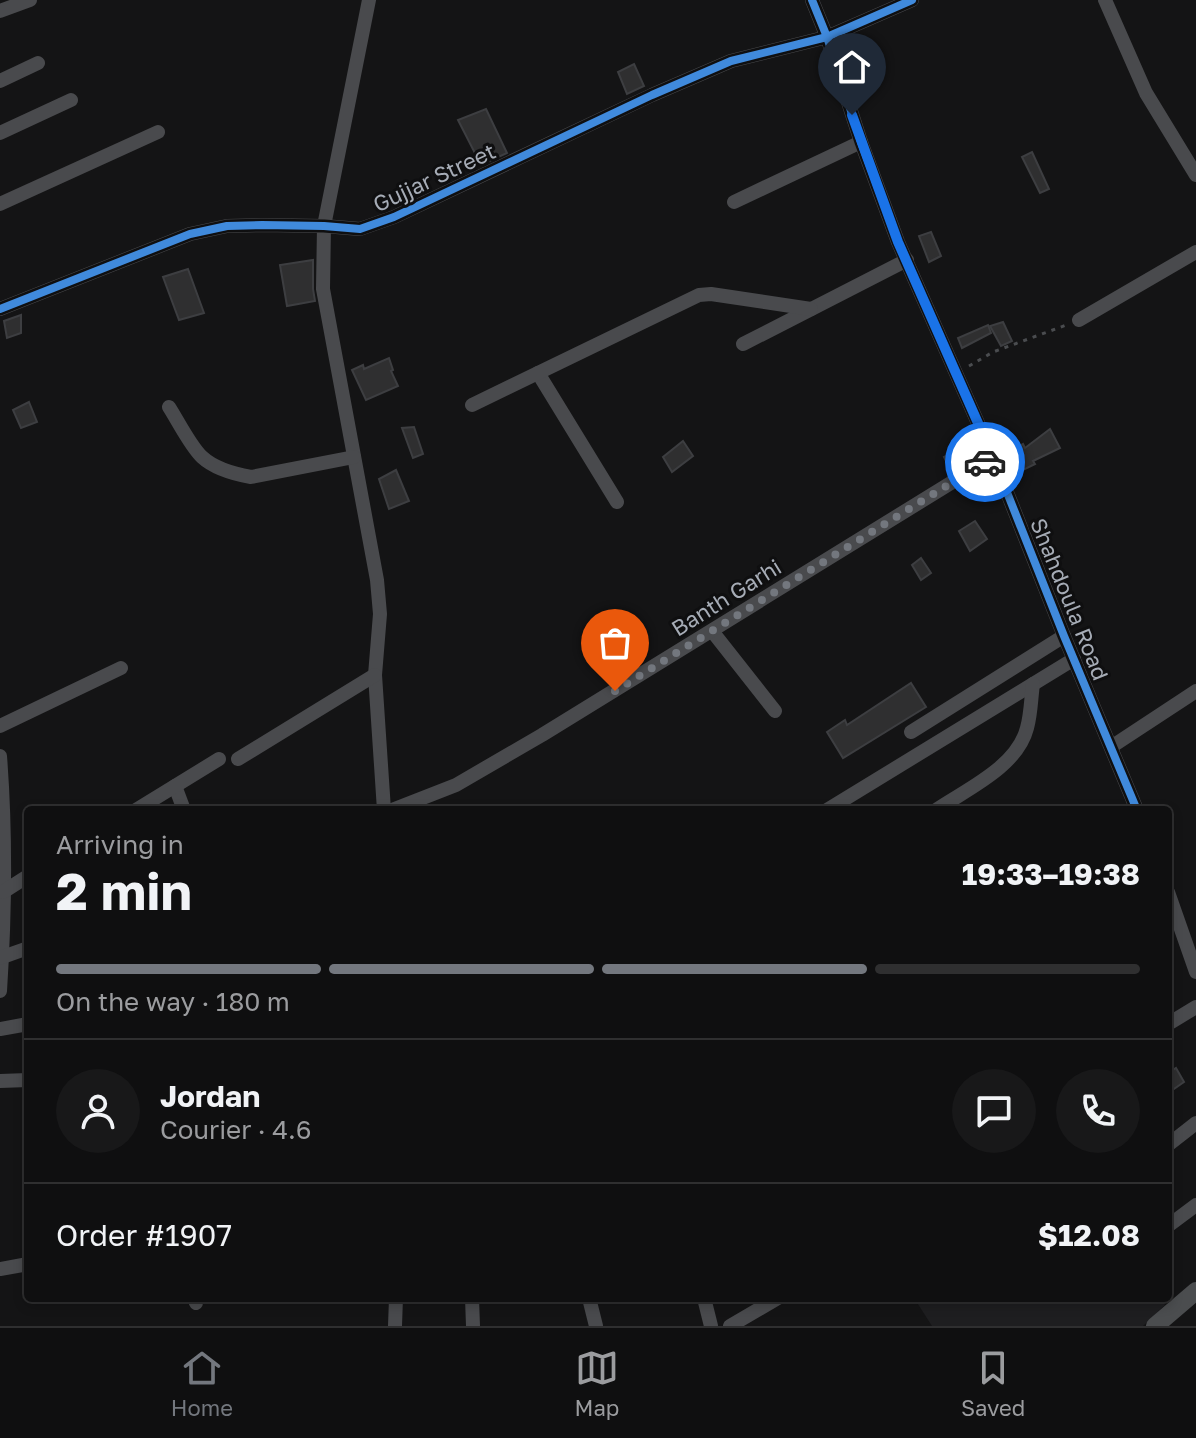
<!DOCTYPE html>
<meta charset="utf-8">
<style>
:root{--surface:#0f0f10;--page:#181819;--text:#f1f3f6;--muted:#9b9c9f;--line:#2f2f30;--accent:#73777e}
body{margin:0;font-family:"Golos Text",sans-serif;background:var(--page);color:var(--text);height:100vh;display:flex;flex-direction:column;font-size:30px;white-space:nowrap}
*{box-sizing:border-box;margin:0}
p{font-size:26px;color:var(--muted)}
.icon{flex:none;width:44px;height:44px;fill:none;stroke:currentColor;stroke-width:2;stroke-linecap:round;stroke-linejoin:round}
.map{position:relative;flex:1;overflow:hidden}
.details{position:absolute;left:24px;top:806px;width:1148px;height:496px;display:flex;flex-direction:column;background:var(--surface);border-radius:8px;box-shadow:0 4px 12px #0003,0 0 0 2px var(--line)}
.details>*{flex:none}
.pin{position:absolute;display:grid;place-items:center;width:68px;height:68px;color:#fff;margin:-82px -34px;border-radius:50% 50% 50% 0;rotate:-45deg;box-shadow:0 0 8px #0007}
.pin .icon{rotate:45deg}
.courier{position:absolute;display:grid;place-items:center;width:80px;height:80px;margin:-40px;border:6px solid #1a73e8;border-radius:50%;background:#fff;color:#222;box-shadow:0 2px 10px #0007}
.headline em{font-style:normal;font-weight:700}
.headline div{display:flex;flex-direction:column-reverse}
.headline{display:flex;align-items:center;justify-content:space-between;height:136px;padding:0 32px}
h1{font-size:52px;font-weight:700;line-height:60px}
.bar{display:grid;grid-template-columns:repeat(4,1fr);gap:12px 8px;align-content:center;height:96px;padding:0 32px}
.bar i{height:10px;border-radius:6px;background:var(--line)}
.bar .current{background:var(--accent)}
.bar p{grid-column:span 4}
.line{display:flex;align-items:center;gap:20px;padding:0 32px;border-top:2px solid var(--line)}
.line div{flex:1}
.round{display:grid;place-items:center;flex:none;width:84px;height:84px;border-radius:42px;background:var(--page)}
.dock{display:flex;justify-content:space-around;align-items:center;height:112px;border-top:2px solid var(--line);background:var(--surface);font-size:22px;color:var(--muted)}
.dock a{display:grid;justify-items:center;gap:4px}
.dock .current{color:var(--accent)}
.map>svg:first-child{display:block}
</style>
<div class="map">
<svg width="1196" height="1326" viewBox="0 0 1196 1326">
<rect width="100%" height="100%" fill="#141415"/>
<polygon fill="#1e1e20" points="914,1298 1160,1298 1165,1305 1143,1326 932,1326"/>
<g fill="#2f2f30" stroke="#3d3e41" stroke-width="2">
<polygon points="634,64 644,86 627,94 618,72"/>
<polygon points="486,109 507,153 481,165 458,120"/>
<polygon points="1032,152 1049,189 1040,193 1022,157"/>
<polygon points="931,232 941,256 929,262 919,236"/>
<polygon points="313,260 313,289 315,301 287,306 280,265"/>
<polygon points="188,269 204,313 179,320 163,277"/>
<polygon points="21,315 21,333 7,338 4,321"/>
<polygon points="1003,322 1012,341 1001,346 990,326"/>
<polygon points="988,325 991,333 962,348 958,338"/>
<polygon points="389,358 393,370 391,371 398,386 366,400 352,370 363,365 364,369"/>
<polygon points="29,402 37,422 21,428 13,410"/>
<polygon points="414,427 423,454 413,458 402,428"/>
<polygon points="1050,429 1060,448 1033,461 1035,464 1021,471 1012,451 1023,444 1025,448"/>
<polygon points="683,441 693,456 672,472 663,457"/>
<polygon points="968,445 974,457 951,471 944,457"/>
<polygon points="396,470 409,501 389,509 379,479"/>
<polygon points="975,521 987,539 970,551 959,531"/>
<polygon points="921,558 931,573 921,580 912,565"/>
<polygon points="911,683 926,707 843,758 827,732 845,720 847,725"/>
<polygon points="1176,1068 1184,1082 1168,1093 1168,1073"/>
</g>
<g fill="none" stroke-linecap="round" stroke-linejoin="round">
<polyline stroke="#4a4c4f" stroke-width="3" stroke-dasharray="4 6" stroke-linecap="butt" points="969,366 993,352 1069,324"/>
<g stroke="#494a4d" stroke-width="14">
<polyline points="369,0 324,226 323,289 377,580 380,614 375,675 384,810"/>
<polyline points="812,0 827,37 861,142 898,242 993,457 1064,636 1137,810"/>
<polyline points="1105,0 1146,93 1196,175"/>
<polyline points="0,11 30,0"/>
<polyline points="0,81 38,63"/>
<polyline points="0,133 71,100"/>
<polyline points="734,202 861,142"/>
<polyline points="0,204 158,132"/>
<polyline points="0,309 190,234 227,226 262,225 324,226 360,229 394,217 652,95 731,61 827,37 912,0"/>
<polyline points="1079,320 1196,252"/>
<polyline points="743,344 907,260"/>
<polyline points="538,373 617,502"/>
<polyline points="472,405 699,295 711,294 811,309"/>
<path d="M 169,407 C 178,421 191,447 202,457 C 215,469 234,474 251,477 L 354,457"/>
<polyline points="712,631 775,711"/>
<polyline points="0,726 121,668"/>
<polyline points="911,732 1064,636"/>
<polyline points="1111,747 1196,691"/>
<path d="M 0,756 C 6,834 5,913 0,991"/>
<polyline points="238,759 375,675"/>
<polyline points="175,786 184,810"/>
<polyline points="136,810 219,759"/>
<polyline points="392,810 456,785 542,735 993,457"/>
<polyline points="827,810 1074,659"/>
<path d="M 936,810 C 967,789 1017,767 1027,728 C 1031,714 1031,698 1033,684"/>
<polyline points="3,892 28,876"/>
<polyline points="1168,892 1196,972"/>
<polyline points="0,958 28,948"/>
<polyline points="1168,1024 1196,1007"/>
<polyline points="0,1029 28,1024"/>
<polyline points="0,1081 28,1080"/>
<polyline points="1168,1145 1196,1123"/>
<polyline points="1168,1226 1196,1205"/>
<polyline points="0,1269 28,1264"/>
<polyline points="194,1298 196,1303"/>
<polyline points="472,1298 473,1326"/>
<polyline points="589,1298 596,1326"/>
<polyline points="704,1298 711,1326"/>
<polyline points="395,1326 396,1298"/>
<polyline points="730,1326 778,1298"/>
</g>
<polyline stroke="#4b4d4f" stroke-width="18" points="1155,1326 1196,1291"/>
<defs>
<g id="cycleway">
<polyline points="812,0 827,37 861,142 898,242 993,457 1064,636 1137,810"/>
<polyline points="0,309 190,234 227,226 262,225 324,226 360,229 394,217 652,95 731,61 827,37 912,0"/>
</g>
</defs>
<use href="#cycleway" stroke="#0f0f10" stroke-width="13"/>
<use href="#cycleway" stroke="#408adc" stroke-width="8"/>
</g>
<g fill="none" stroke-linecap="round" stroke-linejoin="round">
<polyline stroke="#73777e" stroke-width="8" stroke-dasharray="0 14.4" points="615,691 985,462"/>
<polyline stroke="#1a73e8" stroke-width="10" points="852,115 898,242 993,457 985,462"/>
</g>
<g text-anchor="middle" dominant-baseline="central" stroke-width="6" stroke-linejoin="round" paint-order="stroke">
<g font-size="22" fill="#a6acb6" stroke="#0f0f10">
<text transform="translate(434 177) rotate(-25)">Gujjar Street</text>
<text transform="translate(726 597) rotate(-32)">Banth Garhi</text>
<text transform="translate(1070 599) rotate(68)">Shahdoula Road</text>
</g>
</g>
</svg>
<div class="pin" style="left:615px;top:691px;background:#ea580c"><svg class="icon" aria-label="bag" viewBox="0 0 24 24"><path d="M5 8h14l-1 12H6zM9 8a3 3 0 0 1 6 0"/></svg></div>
<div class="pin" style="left:852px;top:115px;background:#1f2937"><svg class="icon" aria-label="home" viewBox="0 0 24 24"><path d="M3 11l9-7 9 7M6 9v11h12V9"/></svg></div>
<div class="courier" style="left:985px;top:462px"><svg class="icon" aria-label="car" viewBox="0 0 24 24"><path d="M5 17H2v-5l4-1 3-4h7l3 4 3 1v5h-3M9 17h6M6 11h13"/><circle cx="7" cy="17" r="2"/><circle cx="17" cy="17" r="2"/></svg></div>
<section class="details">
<div class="headline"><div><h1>2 min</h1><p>Arriving in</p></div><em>19:33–19:38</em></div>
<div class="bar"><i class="current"></i><i class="current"></i><i class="current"></i><i></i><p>On the way · 180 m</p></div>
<div class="line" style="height:144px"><a class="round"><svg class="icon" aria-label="person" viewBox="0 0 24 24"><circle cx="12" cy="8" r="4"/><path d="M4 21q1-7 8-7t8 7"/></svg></a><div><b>Jordan</b><p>Courier · 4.6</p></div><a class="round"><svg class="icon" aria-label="chat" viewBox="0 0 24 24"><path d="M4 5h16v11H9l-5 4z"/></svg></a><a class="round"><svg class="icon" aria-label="phone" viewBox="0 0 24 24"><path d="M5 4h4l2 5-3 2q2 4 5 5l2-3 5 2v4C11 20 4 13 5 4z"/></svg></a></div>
<div class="line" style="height:104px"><div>Order #1907</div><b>$12.08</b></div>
</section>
</div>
<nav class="dock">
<a class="current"><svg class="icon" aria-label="home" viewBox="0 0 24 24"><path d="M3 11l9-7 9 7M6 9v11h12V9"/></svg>Home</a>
<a><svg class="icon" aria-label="map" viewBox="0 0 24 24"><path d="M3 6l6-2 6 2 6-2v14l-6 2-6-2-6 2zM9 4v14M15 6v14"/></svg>Map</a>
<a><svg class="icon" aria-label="saved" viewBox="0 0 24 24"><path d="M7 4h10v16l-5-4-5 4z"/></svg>Saved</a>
</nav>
